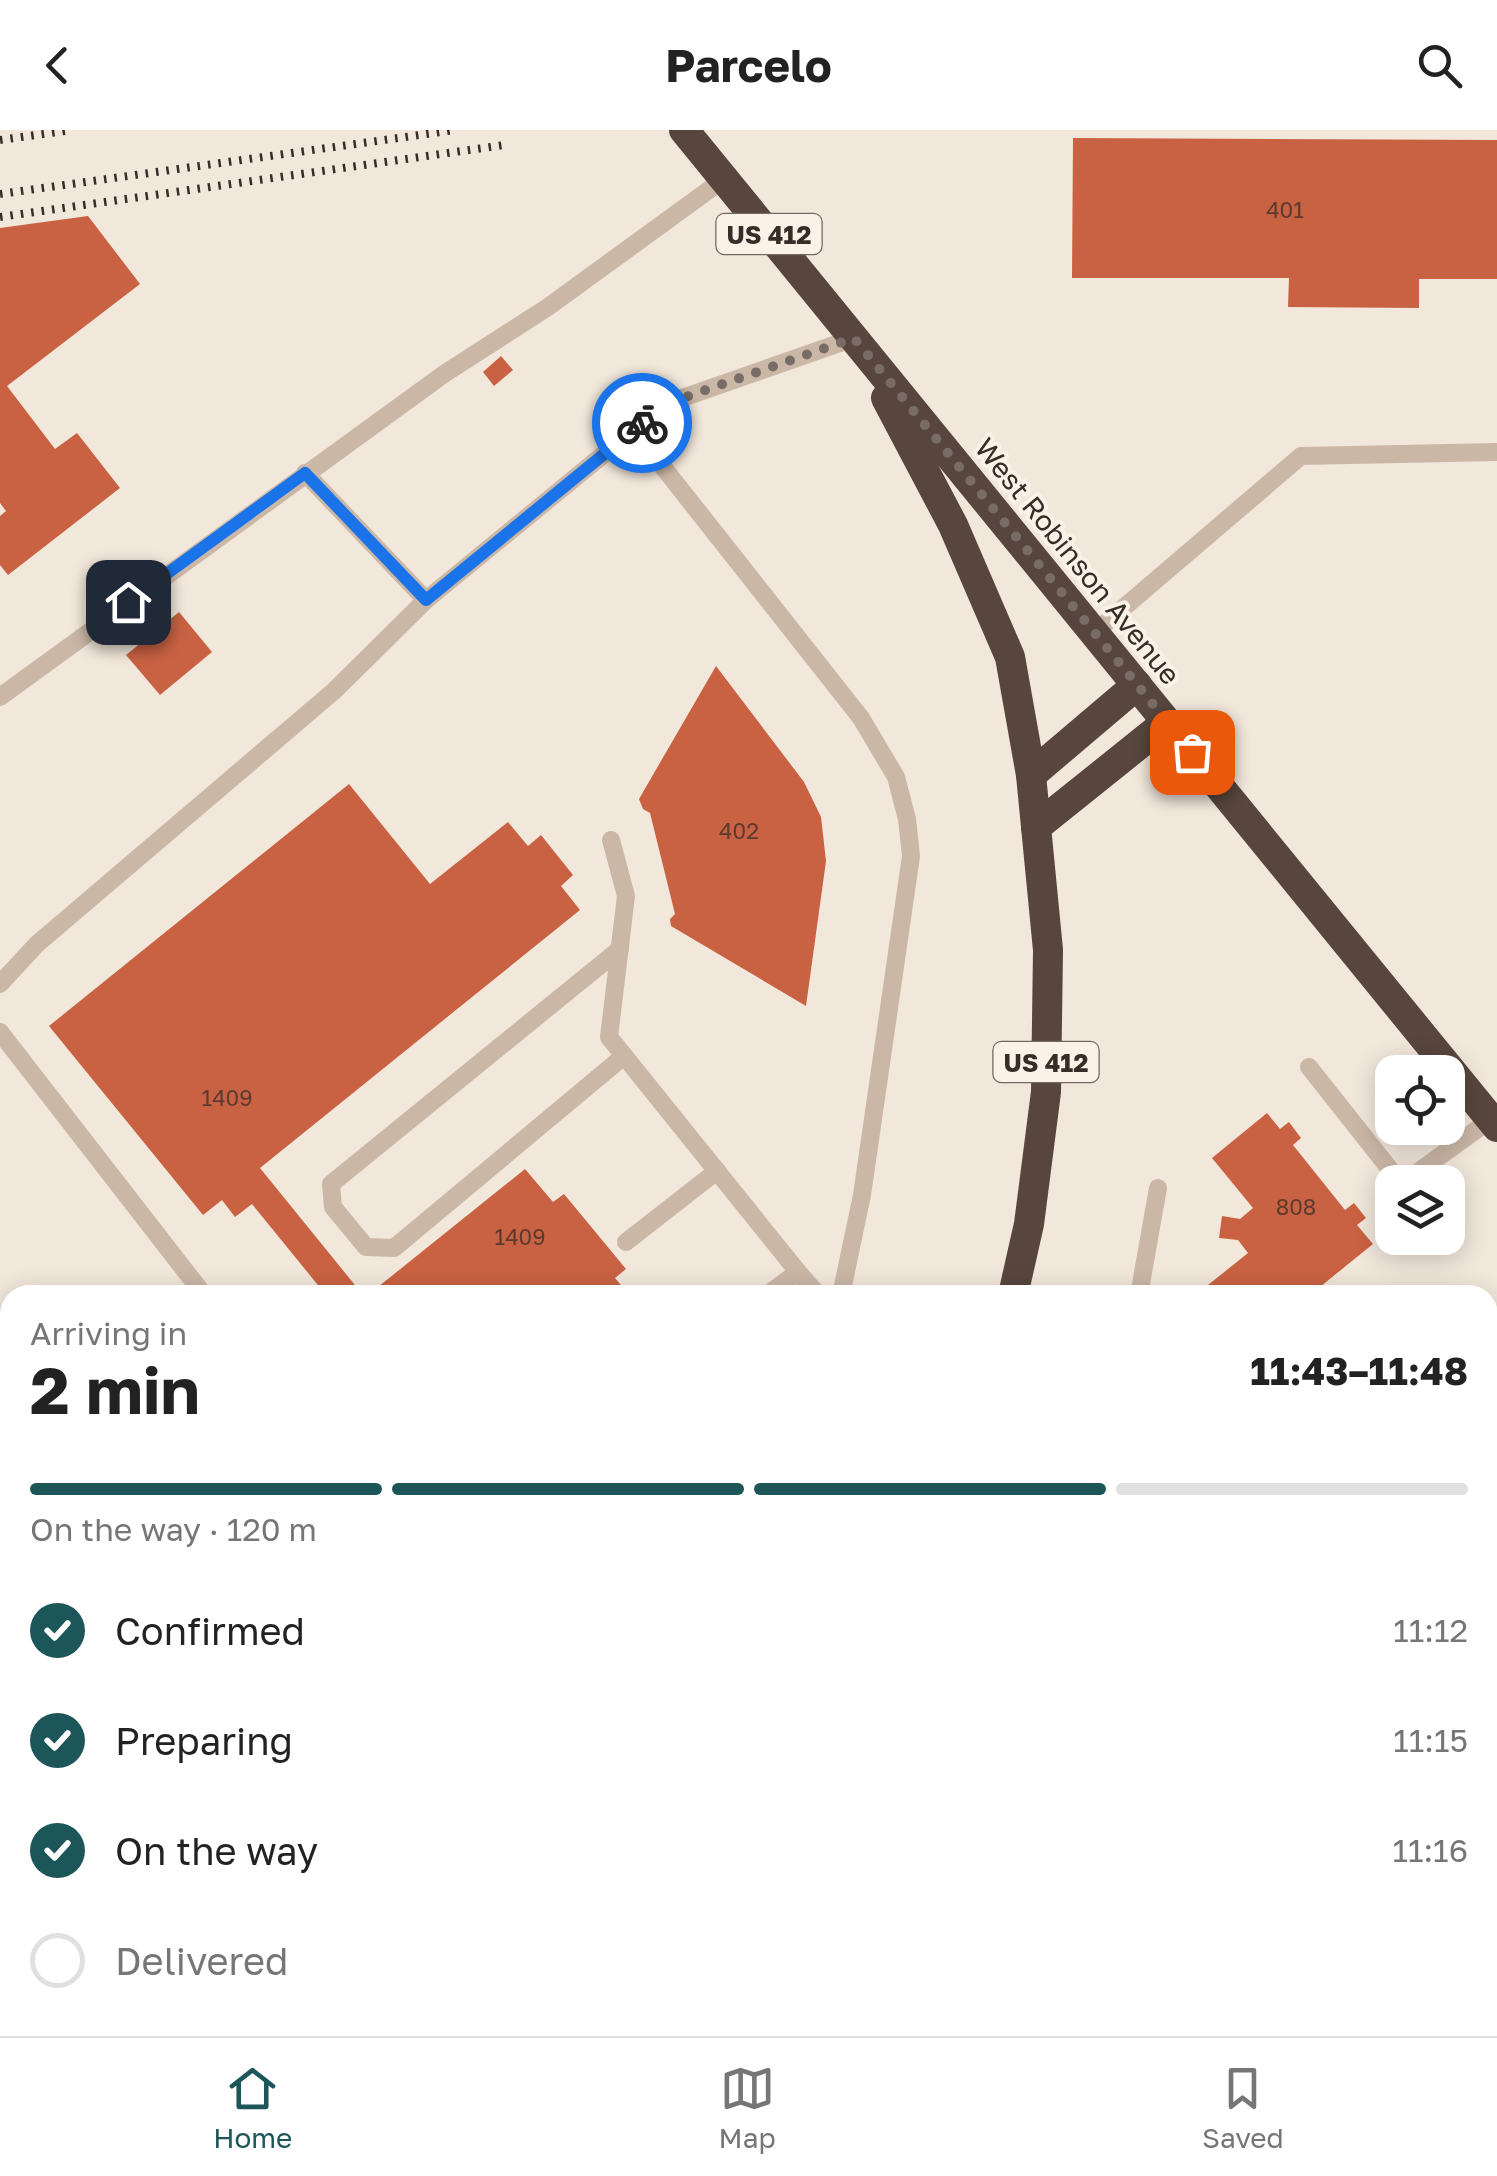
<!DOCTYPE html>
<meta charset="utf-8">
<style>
:root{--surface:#fff;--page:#f2f2f2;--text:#222;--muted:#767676;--line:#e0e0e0;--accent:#1c5659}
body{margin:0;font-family:"Golos Text",sans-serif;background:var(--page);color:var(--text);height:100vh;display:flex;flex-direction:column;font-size:38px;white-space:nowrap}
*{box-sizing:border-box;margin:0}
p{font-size:32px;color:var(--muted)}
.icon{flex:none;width:55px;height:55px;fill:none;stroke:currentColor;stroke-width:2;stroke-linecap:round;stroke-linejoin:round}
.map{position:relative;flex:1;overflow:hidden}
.details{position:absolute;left:0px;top:1155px;width:1498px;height:752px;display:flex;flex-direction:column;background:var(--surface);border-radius:30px 30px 0 0;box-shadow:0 5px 25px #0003}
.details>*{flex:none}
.fabs{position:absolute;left:1375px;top:925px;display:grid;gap:20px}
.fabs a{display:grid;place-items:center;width:90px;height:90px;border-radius:20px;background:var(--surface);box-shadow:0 5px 25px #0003;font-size:50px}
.pin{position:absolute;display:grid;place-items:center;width:85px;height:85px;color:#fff;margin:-42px;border-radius:20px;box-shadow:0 5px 15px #0006}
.courier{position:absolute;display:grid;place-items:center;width:100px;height:100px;margin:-50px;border:8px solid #1a73e8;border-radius:50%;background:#fff;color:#222;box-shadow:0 2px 12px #0007}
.summary em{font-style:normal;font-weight:700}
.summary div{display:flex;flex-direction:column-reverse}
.summary{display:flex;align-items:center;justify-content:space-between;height:170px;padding:0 30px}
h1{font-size:65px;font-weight:700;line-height:75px}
.bar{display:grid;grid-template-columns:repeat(4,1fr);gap:15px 10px;align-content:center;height:120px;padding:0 30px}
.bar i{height:12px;border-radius:8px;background:var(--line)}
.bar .current{background:var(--accent)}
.bar p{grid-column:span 4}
ol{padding:0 30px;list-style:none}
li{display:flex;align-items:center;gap:30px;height:110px}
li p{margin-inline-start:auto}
li .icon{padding:10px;border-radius:50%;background:var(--accent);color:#fff;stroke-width:4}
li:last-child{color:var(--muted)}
li i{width:55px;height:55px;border:5px solid var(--line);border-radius:50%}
header{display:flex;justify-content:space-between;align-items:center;height:130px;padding:0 30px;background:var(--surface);font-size:45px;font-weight:700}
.tab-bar{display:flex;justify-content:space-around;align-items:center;height:140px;border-top:2px solid var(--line);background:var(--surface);font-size:28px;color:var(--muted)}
.tab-bar a{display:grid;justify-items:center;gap:5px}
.tab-bar .current{color:var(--accent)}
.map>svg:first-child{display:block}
</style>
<header><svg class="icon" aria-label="back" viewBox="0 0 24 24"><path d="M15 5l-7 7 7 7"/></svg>Parcelo<svg class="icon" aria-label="search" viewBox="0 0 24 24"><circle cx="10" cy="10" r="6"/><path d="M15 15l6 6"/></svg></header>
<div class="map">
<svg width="1497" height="1906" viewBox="0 0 1497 1906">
<rect width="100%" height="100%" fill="#f2e7db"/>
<g fill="#c96242">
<polygon points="1073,8 1497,10 1497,149 1419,149 1419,178 1288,177 1289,148 1072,148"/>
<polygon points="88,86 140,154 7,256 55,319 77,303 120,358 8,445 0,435 0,386 6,381 0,373 0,98"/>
<polygon points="501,226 513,240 494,256 483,242"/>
<polygon points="179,482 212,522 160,565 126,525"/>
<polygon points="716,536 804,652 821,687 826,731 806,876 671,796 670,789 675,784 650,683 643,679 639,669"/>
<polygon points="349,654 430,754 508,692 528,716 541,705 573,745 561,756 580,780 260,1038 363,1165 326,1165 252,1074 235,1087 222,1070 203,1085 49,896"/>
<polygon points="1267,983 1280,999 1289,992 1301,1008 1293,1015 1345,1080 1354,1073 1366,1088 1357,1095 1373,1114 1310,1165 1215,1165 1208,1155 1248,1123 1238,1110 1219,1108 1222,1086 1240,1089 1253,1078 1212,1028"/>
<polygon points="525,1039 553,1072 564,1064 626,1139 615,1148 629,1165 368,1165"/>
<polygon points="10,1456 10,1605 0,1593 0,1465"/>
<polygon points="1137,1898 1258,1898 1265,1906 1144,1906"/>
</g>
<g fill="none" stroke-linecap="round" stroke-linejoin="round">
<g stroke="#cbb7a6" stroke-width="18">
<polyline points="305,343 426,470"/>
<polyline points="1094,503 1301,326 1497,322"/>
<polyline points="0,567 444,244 548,177 724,49"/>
<polyline points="611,710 626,766 609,907 798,1142"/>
<polyline points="620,819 331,1054 333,1077 366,1117 394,1118 624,926"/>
<polyline points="0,854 37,814 334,561 426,470 665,274"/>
<polyline points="0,902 204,1165"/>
<polyline points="1309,937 1400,1052"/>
<polyline points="1404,1052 1497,985"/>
<polyline points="626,1112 717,1041"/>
<polyline points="767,1165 798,1142 818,1165"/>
<polyline points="841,1165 862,1065 911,726 907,689 896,647 861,588 663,337 657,315 665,274 854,208"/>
<polyline points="1139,1165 1158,1058"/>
<polyline points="0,1319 10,1311"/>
<polyline points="1488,1324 1497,1314"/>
<polyline points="1488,1503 1497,1490"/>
<polyline points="1488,1533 1497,1538"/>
<polyline points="0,1748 10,1760"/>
<polyline points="1488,1811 1497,1810"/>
<polyline points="120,1898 127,1906"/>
<polyline points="658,1898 660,1906"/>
</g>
<polyline stroke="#cbb7a6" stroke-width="25" points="1093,1898 1100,1906"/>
<g stroke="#58463e" stroke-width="30">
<polyline points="684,0 1497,997"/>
<polyline points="886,268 953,395 1010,527 1031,645 1048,820 1046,962 1029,1094 1013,1165"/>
<polyline points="1031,645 1137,555"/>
<polyline points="1036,697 1167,592"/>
<polyline points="1488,1705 1497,1704"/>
<polyline points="453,1906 462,1898"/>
<polyline points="536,1906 553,1898"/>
</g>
<g stroke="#372c27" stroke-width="8" stroke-dasharray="2.5 8" stroke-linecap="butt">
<polyline points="0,10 72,0"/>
<polyline points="0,64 455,0"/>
<polyline points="0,87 504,15"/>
</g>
</g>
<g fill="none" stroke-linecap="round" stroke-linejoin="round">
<polyline stroke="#786d66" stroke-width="10" stroke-dasharray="0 18" points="642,293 666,274 854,208 1192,622"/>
<polyline stroke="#1a73e8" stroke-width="12" points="128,472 305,343 426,470 642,293"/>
</g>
<g text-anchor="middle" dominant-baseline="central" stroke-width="8" stroke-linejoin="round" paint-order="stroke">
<g font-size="22" fill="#5c3a2e">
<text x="1285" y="79">401</text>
<text x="739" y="700">402</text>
<text x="227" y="967">1409</text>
<text x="1296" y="1076">808</text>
<text x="520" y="1106">1409</text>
</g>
<g fill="#faf1e7" stroke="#726761" stroke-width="2.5">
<rect x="716.5" y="84" width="105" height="40" rx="8"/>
<rect x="993.5" y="912" width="105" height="40" rx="8"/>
</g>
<g font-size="25" font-weight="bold" fill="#372c27">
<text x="769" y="104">US 412</text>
<text x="1046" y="932">US 412</text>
</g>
<g font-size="28" fill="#372c27" stroke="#faf1e7">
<text transform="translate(1078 431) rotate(51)">West Robinson Avenue</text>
</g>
</g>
</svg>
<div class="fabs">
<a><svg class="icon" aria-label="locate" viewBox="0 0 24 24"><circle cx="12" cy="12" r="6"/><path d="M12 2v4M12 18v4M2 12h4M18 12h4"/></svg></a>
<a><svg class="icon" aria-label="layers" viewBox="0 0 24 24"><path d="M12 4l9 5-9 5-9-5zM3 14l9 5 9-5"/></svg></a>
</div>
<div class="pin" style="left:1192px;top:622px;background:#ea580c"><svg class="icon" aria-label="bag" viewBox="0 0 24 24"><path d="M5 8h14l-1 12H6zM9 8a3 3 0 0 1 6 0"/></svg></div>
<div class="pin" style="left:128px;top:472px;background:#1f2937"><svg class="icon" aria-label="home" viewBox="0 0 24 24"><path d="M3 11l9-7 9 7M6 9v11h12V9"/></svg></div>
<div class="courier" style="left:642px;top:293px"><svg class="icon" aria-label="bike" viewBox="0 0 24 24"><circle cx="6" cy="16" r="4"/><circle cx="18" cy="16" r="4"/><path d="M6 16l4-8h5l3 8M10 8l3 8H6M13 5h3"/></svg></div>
<section class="details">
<div class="summary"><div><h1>2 min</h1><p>Arriving in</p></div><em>11:43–11:48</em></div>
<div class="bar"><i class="current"></i><i class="current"></i><i class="current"></i><i></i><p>On the way · 120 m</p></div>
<ol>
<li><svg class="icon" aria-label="check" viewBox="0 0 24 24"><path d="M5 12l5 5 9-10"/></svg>Confirmed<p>11:12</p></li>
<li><svg class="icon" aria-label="check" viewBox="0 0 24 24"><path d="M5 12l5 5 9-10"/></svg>Preparing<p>11:15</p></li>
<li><svg class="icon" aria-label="check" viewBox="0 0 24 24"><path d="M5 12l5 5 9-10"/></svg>On the way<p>11:16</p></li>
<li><i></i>Delivered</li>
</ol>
</section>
</div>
<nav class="tab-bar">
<a class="current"><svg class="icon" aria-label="home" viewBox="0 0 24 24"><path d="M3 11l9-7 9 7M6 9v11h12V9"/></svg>Home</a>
<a><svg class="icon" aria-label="map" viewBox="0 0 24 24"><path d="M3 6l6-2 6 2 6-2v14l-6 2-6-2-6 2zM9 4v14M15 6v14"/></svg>Map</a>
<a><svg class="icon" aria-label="saved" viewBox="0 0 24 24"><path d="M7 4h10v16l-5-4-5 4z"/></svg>Saved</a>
</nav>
